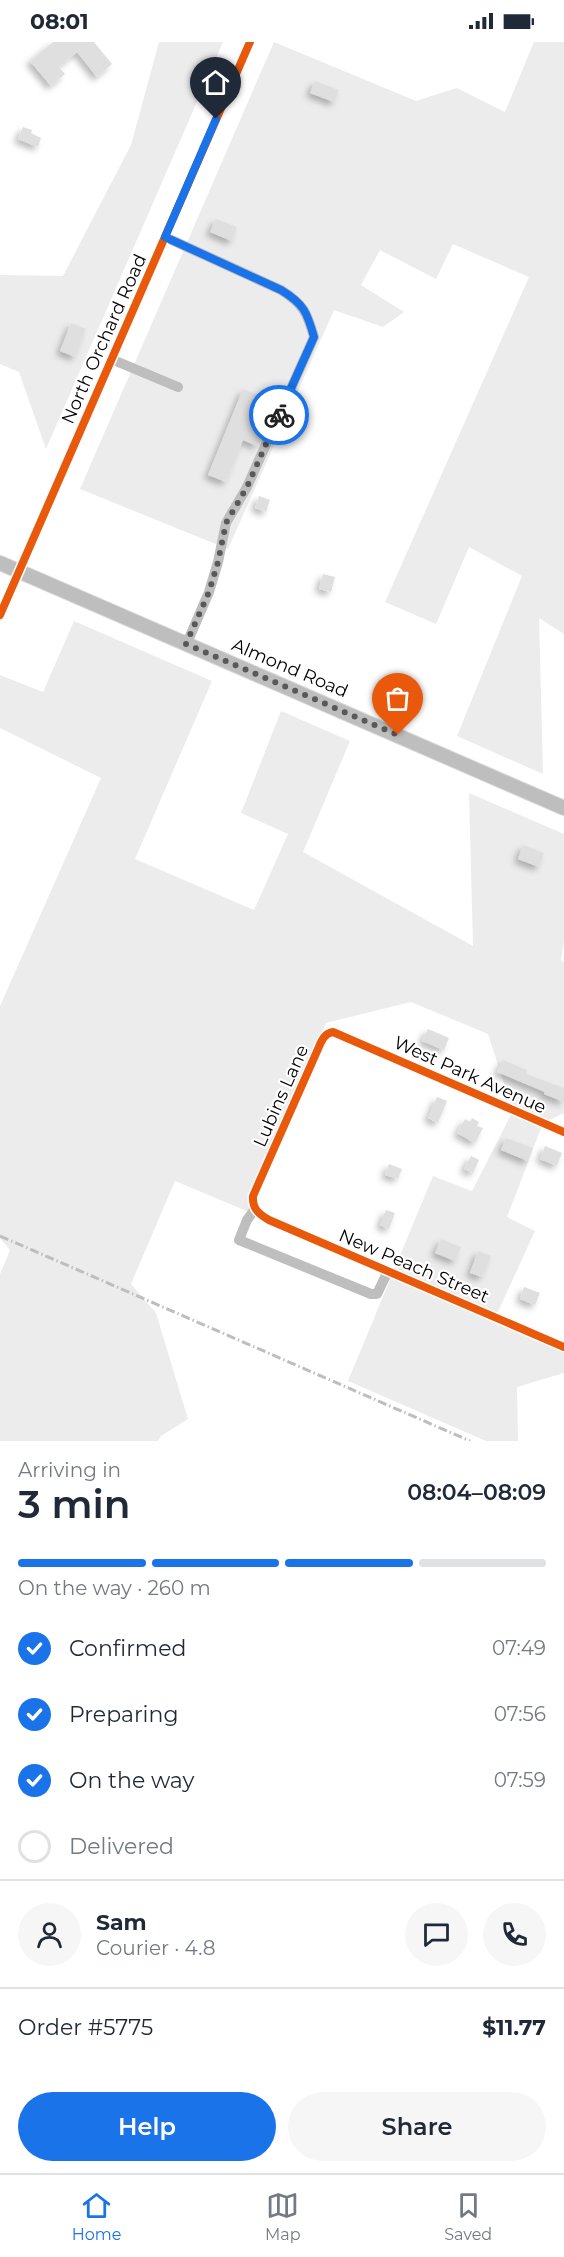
<!DOCTYPE html>
<meta charset="utf-8">
<style>
:root{--surface:#fff;--page:#f6f6f7;--text:#1f2937;--muted:#747a83;--line:#e0e1e3;--accent:#1a73e8}
body{margin:0;font-family:Montserrat,sans-serif;background:var(--page);color:var(--text);height:100vh;display:flex;flex-direction:column;font-size:22px;white-space:nowrap}
*{box-sizing:border-box;margin:0}
p{font-size:20px;color:var(--muted)}
.icon{flex:none;width:33px;height:33px;fill:none;stroke:currentColor;stroke-width:2;stroke-linecap:round;stroke-linejoin:round}
.map{position:relative;height:1399px;overflow:hidden}
.details{display:flex;flex-direction:column;background:var(--surface);flex:1}
.details>*{flex:none}
.pin{position:absolute;display:grid;place-items:center;width:51px;height:51px;color:#fff;margin:-62px -26px;border-radius:50% 50% 50% 0;rotate:-45deg;box-shadow:0 0 6px #0007}
.pin .icon{rotate:45deg}
.courier{position:absolute;display:grid;place-items:center;width:60px;height:60px;margin:-30px;border:4px solid #1a73e8;border-radius:50%;background:#fff;color:#222;box-shadow:0 2px 8px #0007}
.headline em{font-style:normal;font-weight:600}
.headline div{display:flex;flex-direction:column-reverse}
.headline{display:flex;align-items:center;justify-content:space-between;height:102px;padding:0 18px}
h1{font-size:39px;font-weight:600;line-height:45px}
.bar{display:grid;grid-template-columns:repeat(4,1fr);gap:9px 6px;align-content:center;height:72px;padding:0 18px}
.bar i{height:8px;border-radius:4px;background:var(--line)}
.bar .current{background:var(--accent)}
.bar p{grid-column:span 4}
.line{display:flex;align-items:center;gap:15px;padding:0 18px;border-top:2px solid var(--line)}
.line div{flex:1}
.round{display:grid;place-items:center;flex:none;width:63px;height:63px;border-radius:32px;background:var(--page)}
ol{padding:0 18px;list-style:none}
li{display:flex;align-items:center;gap:18px;height:66px}
li p{margin-inline-start:auto}
li .icon{padding:6px;border-radius:50%;background:var(--accent);color:#fff;stroke-width:4}
li:last-child{color:var(--muted)}
li i{width:33px;height:33px;border:3px solid var(--line);border-radius:50%}
.primary-button{display:flex;gap:12px;margin-top:auto;padding:12px 18px}
.primary-button a{flex:1;height:69px;border-radius:36px;background:var(--accent);color:#fff;font-size:24px;font-weight:600;line-height:69px;text-align:center}
.primary-button a+a{background:var(--page);color:var(--text)}
.status{display:flex;justify-content:space-between;align-items:center;height:42px;padding:0 30px;background:var(--surface);direction:ltr}
.status svg{height:16px;fill:currentColor}
.menu{display:flex;justify-content:space-around;align-items:center;height:84px;border-top:2px solid var(--line);background:var(--surface);font-size:16px;color:var(--muted)}
.menu a{display:grid;justify-items:center;gap:3px}
.menu .current{color:var(--accent)}
.map>svg:first-child{display:block}
</style>
<div class="status"><b>08:01</b><svg viewBox="0 0 49 12"><path d="M0 12V9h3v3zM5 12V6h3v6zM10 12V3h3v9zM15 12V0h3v12zM26 1h20v11H26zM47 4h2v5h-2z"/></svg></div>
<div class="map">
<svg width="564" height="1399" viewBox="0 0 564 1399">
<defs>
<filter id="shadow"><feDropShadow dx="-4" dy="4" stdDeviation="3" flood-color="#0004"/></filter>
</defs>
<rect width="100%" height="100%" fill="#fff"/>
<g fill="#ececec">
<polygon points="159,0 223,0 46,407 19,330 0,322 0,233 63,234 131,103"/>
<polygon points="274,0 416,59 457,46 505,70 534,0 564,0 564,592 539,576 543,732 457,694 522,534 469,505 436,582 385,560 529,235 453,202 436,237 380,208 361,243 404,270 383,285 334,268 228,507 80,447"/>
<polygon points="74,579 212,639 135,817 254,868 288,792 241,771 281,669 350,699 303,810 473,904 469,751 564,792 564,899 561,918 564,920 564,1071 543,1081 507,1175 535,1189 496,1274 564,1304 564,1331 517,1345 518,1399 486,1399 348,1339 433,1134 472,1149 513,1069 488,992 411,960 326,981 249,1170 175,1139 131,1242 156,1271 188,1377 161,1394 158,1399 0,1399 0,1232 10,1208 0,1196 0,964 101,736 0,686 0,633 43,650"/>
</g>
<g fill="#dfdfdf" filter="url(#shadow)">
<polygon points="53,0 94,0 112,22 97,35 77,10 59,25 65,32 51,44 30,19"/>
<polygon points="315,39 339,48 334,60 310,51"/>
<polygon points="23,85 32,88 31,91 41,96 38,105 18,97"/>
<polygon points="216,177 237,185 232,199 210,190"/>
<polygon points="71,281 86,287 75,315 60,309"/>
<polygon points="243,347 275,360 257,404 243,398 226,440 208,433"/>
<polygon points="259,454 270,458 266,470 255,466"/>
<polygon points="323,532 335,535 331,550 319,547"/>
<polygon points="523,803 544,811 539,825 518,817"/>
<polygon points="428,987 449,996 444,1008 422,999"/>
<polygon points="503,1018 527,1028 526,1032 564,1046 564,1060 544,1052 545,1050 497,1030"/>
<polygon points="437,1055 447,1059 438,1081 428,1076"/>
<polygon points="472,1076 479,1080 477,1084 483,1086 475,1101 457,1091 465,1077 470,1080"/>
<polygon points="506,1096 533,1106 528,1119 501,1108"/>
<polygon points="545,1104 562,1111 557,1124 540,1117"/>
<polygon points="471,1114 479,1118 473,1131 464,1127"/>
<polygon points="389,1122 402,1127 398,1137 385,1133"/>
<polygon points="386,1168 395,1171 389,1187 380,1183"/>
<polygon points="441,1197 461,1205 455,1219 435,1211"/>
<polygon points="478,1209 491,1214 482,1235 470,1231"/>
<polygon points="524,1245 540,1251 535,1263 520,1257"/>
</g>
<g fill="none" stroke-linecap="round" stroke-linejoin="round">
<defs>
<polyline id="major" points="0,521 564,766"/>
</defs>
<use href="#major" stroke="#dbdbdb" stroke-width="16"/>
<g stroke="#bebebe" stroke-width="10">
<path d="M 165,195 L 281,248 C 303,262 307,270 314,295 L 247,445 L 226,481 L 218,520 L 209,550 L 187,601"/>
<polyline points="111,317 178,345"/>
<polyline points="0,573 250,0"/>
<path d="M 564,1090 L 333,990 C 324,991 321,1000 318,1007 L 253,1154 C 252,1167 259,1172 269,1178 L 564,1305"/>
<polyline points="255,1167 247,1178 239,1198 371,1252 377,1252 388,1229"/>
</g>
<use href="#major" stroke="#bebebe" stroke-width="14"/>
<polyline stroke="#bebebe" stroke-width="3" stroke-dasharray="9 3 1.5 3" stroke-linecap="butt" points="0,1194 470,1399"/>
<defs>
<g id="cycleway">
<polyline points="0,573 250,0"/>
<path d="M 564,1090 L 333,990 C 324,991 321,1000 318,1007 L 253,1154 C 252,1167 259,1172 269,1178 L 564,1305"/>
</g>
</defs>
<use href="#cycleway" stroke="#fff" stroke-width="11"/>
<use href="#cycleway" stroke="#e8590c" stroke-width="8"/>
</g>
<g fill="none" stroke-linecap="round" stroke-linejoin="round">
<polyline stroke="#595959" stroke-width="6" stroke-dasharray="0 10.8" points="279,373 247,445 226,481 218,520 209,550 186,602 398,693"/>
<path stroke="#1a73e8" stroke-width="8" d="M 216,77 L 165,195 L 281,248 C 304,262 307,270 314,295 L 279,373"/>
</g>
<g text-anchor="middle" dominant-baseline="central" stroke-width="4.5" stroke-linejoin="round" paint-order="stroke">
<g font-size="18" fill="#000" stroke="#fff">
<text transform="translate(104 297) rotate(-66)">North Orchard Road</text>
<text transform="translate(290 626) rotate(23)">Almond Road</text>
<text transform="translate(470 1033) rotate(24)">West Park Avenue</text>
<text transform="translate(281 1054) rotate(-66)">Lubins Lane</text>
<text transform="translate(414 1224) rotate(23)">New Peach Street</text>
</g>
</g>
</svg>
<div class="pin" style="left:398px;top:693px;background:#ea580c"><svg class="icon" aria-label="bag" viewBox="0 0 24 24"><path d="M5 8h14l-1 12H6zM9 8a3 3 0 0 1 6 0"/></svg></div>
<div class="pin" style="left:216px;top:77px;background:#1f2937"><svg class="icon" aria-label="home" viewBox="0 0 24 24"><path d="M3 11l9-7 9 7M6 9v11h12V9"/></svg></div>
<div class="courier" style="left:279px;top:373px"><svg class="icon" aria-label="bike" viewBox="0 0 24 24"><circle cx="6" cy="16" r="4"/><circle cx="18" cy="16" r="4"/><path d="M6 16l4-8h5l3 8M10 8l3 8H6M13 5h3"/></svg></div>
</div>
<section class="details">
<div class="headline"><div><h1>3 min</h1><p>Arriving in</p></div><em>08:04–08:09</em></div>
<div class="bar"><i class="current"></i><i class="current"></i><i class="current"></i><i></i><p>On the way · 260 m</p></div>
<ol>
<li><svg class="icon" aria-label="check" viewBox="0 0 24 24"><path d="M5 12l5 5 9-10"/></svg>Confirmed<p>07:49</p></li>
<li><svg class="icon" aria-label="check" viewBox="0 0 24 24"><path d="M5 12l5 5 9-10"/></svg>Preparing<p>07:56</p></li>
<li><svg class="icon" aria-label="check" viewBox="0 0 24 24"><path d="M5 12l5 5 9-10"/></svg>On the way<p>07:59</p></li>
<li><i></i>Delivered</li>
</ol>
<div class="line" style="height:108px"><a class="round"><svg class="icon" aria-label="person" viewBox="0 0 24 24"><circle cx="12" cy="8" r="4"/><path d="M4 21q1-7 8-7t8 7"/></svg></a><div><b>Sam</b><p>Courier · 4.8</p></div><a class="round"><svg class="icon" aria-label="chat" viewBox="0 0 24 24"><path d="M4 5h16v11H9l-5 4z"/></svg></a><a class="round"><svg class="icon" aria-label="phone" viewBox="0 0 24 24"><path d="M5 4h4l2 5-3 2q2 4 5 5l2-3 5 2v4C11 20 4 13 5 4z"/></svg></a></div>
<div class="line" style="height:78px"><div>Order #5775</div><b>$11.77</b></div>
<div class="primary-button"><a>Help</a><a>Share</a></div>
</section>
<nav class="menu">
<a class="current"><svg class="icon" aria-label="home" viewBox="0 0 24 24"><path d="M3 11l9-7 9 7M6 9v11h12V9"/></svg>Home</a>
<a><svg class="icon" aria-label="map" viewBox="0 0 24 24"><path d="M3 6l6-2 6 2 6-2v14l-6 2-6-2-6 2zM9 4v14M15 6v14"/></svg>Map</a>
<a><svg class="icon" aria-label="saved" viewBox="0 0 24 24"><path d="M7 4h10v16l-5-4-5 4z"/></svg>Saved</a>
</nav>
